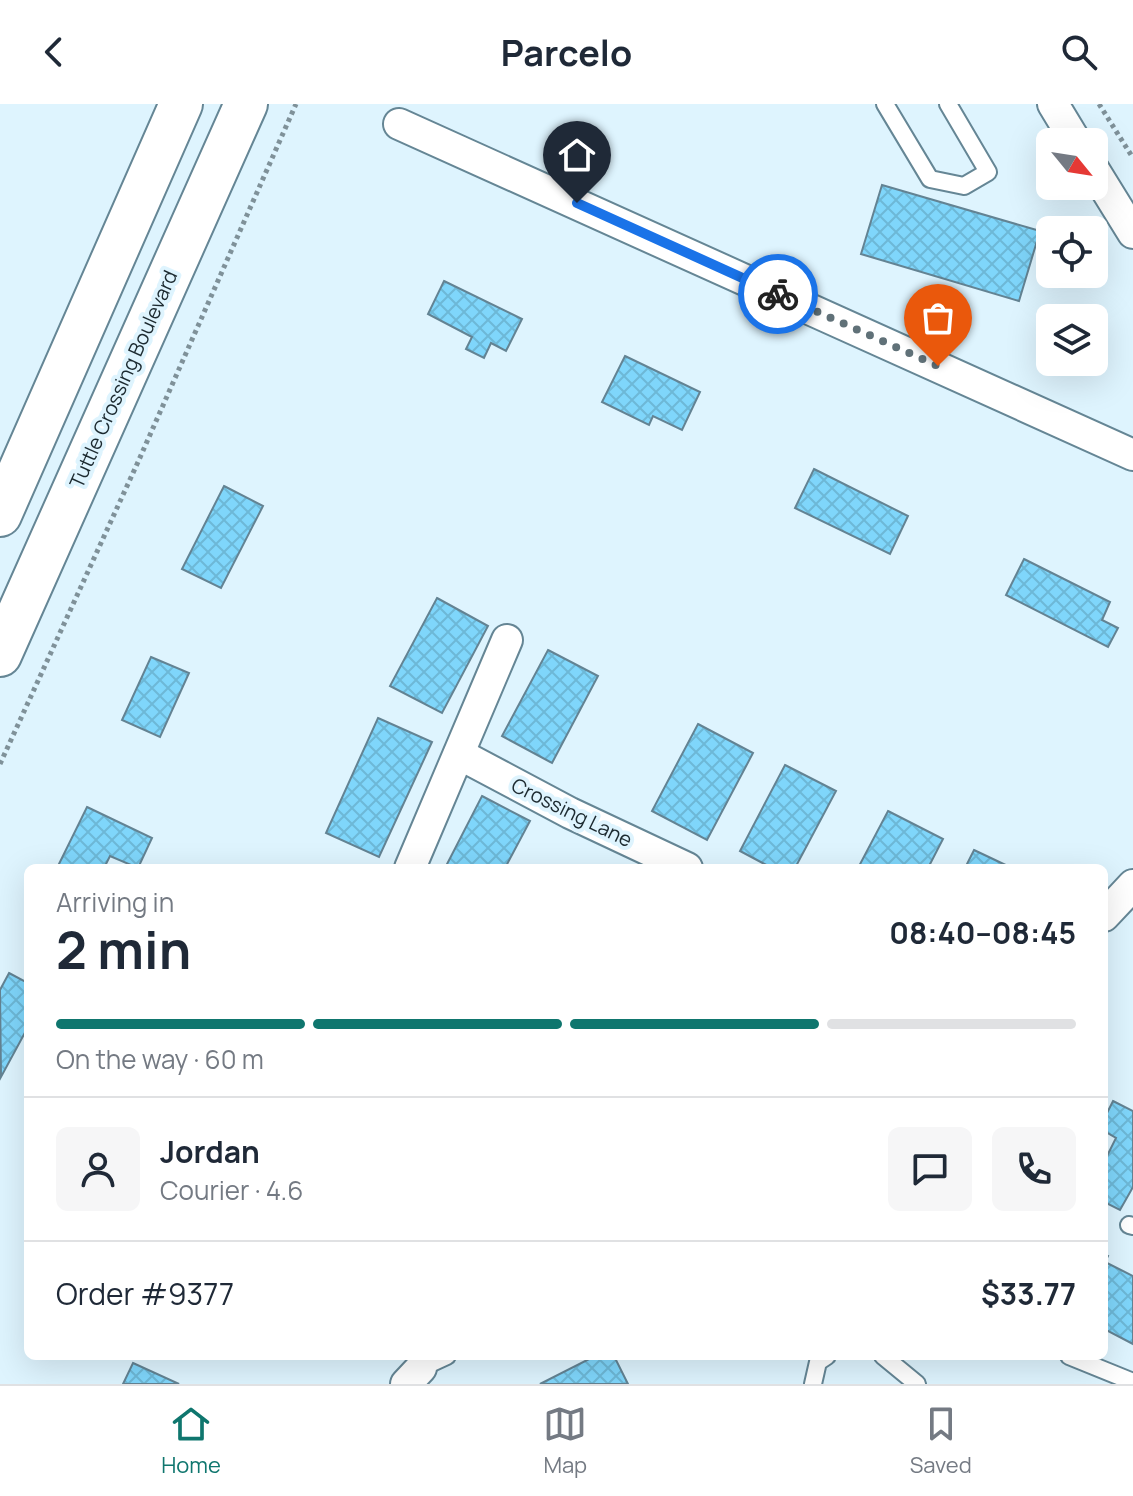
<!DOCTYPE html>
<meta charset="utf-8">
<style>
:root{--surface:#fff;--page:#f6f6f7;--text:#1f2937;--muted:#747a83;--line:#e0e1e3;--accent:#0f766e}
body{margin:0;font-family:Manrope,sans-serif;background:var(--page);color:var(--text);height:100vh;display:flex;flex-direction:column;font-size:30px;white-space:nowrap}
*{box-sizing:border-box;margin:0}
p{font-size:26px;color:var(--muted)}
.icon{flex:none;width:44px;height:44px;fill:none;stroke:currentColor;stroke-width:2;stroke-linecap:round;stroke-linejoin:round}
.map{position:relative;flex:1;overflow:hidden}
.panel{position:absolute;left:24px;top:760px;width:1084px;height:496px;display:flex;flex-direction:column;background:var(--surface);border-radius:12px;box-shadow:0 8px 32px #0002}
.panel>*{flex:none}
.needle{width:52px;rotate:120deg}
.tools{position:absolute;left:1036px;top:24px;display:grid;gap:16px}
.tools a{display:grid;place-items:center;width:72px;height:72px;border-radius:12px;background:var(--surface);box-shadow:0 8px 32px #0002;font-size:40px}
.pin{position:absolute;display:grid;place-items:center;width:68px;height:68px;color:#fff;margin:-82px -34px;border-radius:50% 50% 50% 0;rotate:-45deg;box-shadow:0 0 8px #0007}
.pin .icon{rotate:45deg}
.courier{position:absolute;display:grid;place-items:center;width:80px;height:80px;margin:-40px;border:6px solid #1a73e8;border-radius:50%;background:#fff;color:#222;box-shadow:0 2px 10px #0007}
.head em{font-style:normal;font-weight:700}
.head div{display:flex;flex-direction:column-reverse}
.head{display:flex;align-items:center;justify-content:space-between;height:136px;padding:0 32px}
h1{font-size:52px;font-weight:700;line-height:60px}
.bar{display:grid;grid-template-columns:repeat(4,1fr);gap:12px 8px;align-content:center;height:96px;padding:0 32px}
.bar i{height:10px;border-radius:6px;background:var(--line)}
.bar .current{background:var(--accent)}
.bar p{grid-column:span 4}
.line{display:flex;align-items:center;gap:20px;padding:0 32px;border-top:2px solid var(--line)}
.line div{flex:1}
.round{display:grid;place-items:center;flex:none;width:84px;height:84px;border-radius:12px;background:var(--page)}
header{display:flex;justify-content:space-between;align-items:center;height:104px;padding:0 32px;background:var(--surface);font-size:36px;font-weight:700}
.tabs{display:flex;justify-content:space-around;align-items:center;height:112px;border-top:2px solid var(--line);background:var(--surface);font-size:22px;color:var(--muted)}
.tabs a{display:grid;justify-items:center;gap:4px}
.tabs .current{color:var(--accent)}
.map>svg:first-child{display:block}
</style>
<header><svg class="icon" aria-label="back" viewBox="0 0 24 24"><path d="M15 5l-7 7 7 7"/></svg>Parcelo<svg class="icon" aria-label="search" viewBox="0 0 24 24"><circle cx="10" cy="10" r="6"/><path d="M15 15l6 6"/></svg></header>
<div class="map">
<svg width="1133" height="1280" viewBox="0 0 1133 1280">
<defs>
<pattern id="building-cross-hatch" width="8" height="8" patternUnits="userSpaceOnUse" patternTransform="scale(2)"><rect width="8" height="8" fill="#7fd6fb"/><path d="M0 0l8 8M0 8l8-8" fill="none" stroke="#6db8d7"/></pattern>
</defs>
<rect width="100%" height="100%" fill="#def4fe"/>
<g fill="url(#building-cross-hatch)" stroke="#638393" stroke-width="2">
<polygon points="882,81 1040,127 1019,197 861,150"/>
<polygon points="444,177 522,215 506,247 491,239 484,254 466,245 472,233 428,210"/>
<polygon points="625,252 700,288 682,326 653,312 649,321 602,298"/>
<polygon points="814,365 908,412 890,450 795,404"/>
<polygon points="224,382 263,402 221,484 182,465"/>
<polygon points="1024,455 1110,498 1102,516 1118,524 1108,543 1006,491"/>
<polygon points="437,494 488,522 442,609 390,582"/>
<polygon points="548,546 598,572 552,659 502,632"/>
<polygon points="151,553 189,569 160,633 122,616"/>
<polygon points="378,614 432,638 379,753 326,729"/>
<polygon points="698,620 753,649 707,736 652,707"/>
<polygon points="785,661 836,687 795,764 772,764 740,747"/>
<polygon points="482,692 530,717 505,764 445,764"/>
<polygon points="87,703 152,734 138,764 110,752 104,764 57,764"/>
<polygon points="888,707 943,735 928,764 858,764"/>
<polygon points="974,746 1012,764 965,764"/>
<polygon points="9,869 28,879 28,923 1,973 0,886"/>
<polygon points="1113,997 1133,1007 1133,1083 1120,1106 1104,1098 1104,1058 1116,1034 1104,1027 1104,1015"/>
<polygon points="1104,1150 1108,1152 1105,1158 1133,1172 1133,1240 1104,1225"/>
<polygon points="595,1252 614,1252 628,1280 540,1280"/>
<polygon points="133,1259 179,1280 123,1280"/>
</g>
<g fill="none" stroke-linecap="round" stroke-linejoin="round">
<defs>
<g id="lane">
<polyline points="885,0 930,75 964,82 988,68 948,0"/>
<polyline points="1129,1121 1133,1122"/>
<polyline points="883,1252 917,1280"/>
<polyline points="1069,1252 1133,1278"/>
<polyline points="421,1264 447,1252"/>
<polyline points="813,1280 818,1258 827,1252"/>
</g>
<g id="street">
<polyline points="1053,0 1076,38"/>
<polyline points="399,20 1133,351"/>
<polyline points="1094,66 1133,129"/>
<polyline points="459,650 570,709 687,764"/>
<polyline points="410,764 507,536"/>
<polyline points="1104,812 1133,781"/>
<polyline points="406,1280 421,1264"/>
</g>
<g id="secondary">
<polyline points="0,411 181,0"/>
<polyline points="0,551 246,0"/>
</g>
</defs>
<use href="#lane" stroke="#658695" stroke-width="20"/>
<use href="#street" stroke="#658695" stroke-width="34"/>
<use href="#secondary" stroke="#658695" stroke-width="46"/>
<g stroke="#7f9199" stroke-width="5" stroke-dasharray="4 4" stroke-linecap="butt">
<polyline points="1099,0 1133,54"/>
<polyline points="0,660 138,358 296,0"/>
</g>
<use href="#lane" stroke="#fff" stroke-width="16"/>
<use href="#street" stroke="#fff" stroke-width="30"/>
<use href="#secondary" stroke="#fff" stroke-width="42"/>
</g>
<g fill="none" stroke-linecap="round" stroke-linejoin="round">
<polyline stroke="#607178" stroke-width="8" stroke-dasharray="0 14.4" points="778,190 938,262"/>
<polyline stroke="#1a73e8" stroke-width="10" points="577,99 778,190"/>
</g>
<g text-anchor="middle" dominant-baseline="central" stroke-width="8" stroke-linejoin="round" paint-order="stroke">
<g font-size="20" fill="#1c2a30" stroke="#def4fe">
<text transform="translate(123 275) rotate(-66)">Tuttle Crossing Boulevard</text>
<text transform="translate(572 708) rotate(26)">Crossing Lane</text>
</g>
</g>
</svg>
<div class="tools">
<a><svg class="needle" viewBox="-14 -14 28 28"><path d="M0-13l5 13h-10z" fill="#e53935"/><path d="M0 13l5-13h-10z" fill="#747a83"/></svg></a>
<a><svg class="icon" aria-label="locate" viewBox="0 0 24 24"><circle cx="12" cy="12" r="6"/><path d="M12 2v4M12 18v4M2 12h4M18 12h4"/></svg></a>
<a><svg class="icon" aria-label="layers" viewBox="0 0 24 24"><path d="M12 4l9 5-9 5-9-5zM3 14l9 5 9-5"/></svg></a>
</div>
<div class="pin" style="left:938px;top:262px;background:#ea580c"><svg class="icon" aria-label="bag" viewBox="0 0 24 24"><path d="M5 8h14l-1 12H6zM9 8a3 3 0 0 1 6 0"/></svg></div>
<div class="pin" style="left:577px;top:99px;background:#1f2937"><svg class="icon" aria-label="home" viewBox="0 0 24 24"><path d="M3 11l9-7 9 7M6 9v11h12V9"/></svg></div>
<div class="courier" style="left:778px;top:190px"><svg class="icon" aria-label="bike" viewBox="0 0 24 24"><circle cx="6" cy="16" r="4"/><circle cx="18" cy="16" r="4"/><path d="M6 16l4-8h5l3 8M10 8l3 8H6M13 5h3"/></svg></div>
<section class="panel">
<div class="head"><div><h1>2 min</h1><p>Arriving in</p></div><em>08:40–08:45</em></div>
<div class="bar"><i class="current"></i><i class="current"></i><i class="current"></i><i></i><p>On the way · 60 m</p></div>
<div class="line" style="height:144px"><a class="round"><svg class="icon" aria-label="person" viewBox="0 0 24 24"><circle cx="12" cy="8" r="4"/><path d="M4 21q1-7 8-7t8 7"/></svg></a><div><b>Jordan</b><p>Courier · 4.6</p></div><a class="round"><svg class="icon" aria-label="chat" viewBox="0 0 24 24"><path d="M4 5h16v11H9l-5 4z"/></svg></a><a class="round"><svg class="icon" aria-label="phone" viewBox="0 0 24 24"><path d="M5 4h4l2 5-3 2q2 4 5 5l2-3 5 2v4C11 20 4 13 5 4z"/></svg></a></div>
<div class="line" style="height:104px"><div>Order #9377</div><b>$33.77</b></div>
</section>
</div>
<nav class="tabs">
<a class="current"><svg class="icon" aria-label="home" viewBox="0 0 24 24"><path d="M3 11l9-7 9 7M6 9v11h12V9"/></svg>Home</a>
<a><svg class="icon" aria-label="map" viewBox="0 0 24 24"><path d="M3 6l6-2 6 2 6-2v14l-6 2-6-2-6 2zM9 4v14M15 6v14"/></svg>Map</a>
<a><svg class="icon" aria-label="saved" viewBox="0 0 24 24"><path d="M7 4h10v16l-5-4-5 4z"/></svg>Saved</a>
</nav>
